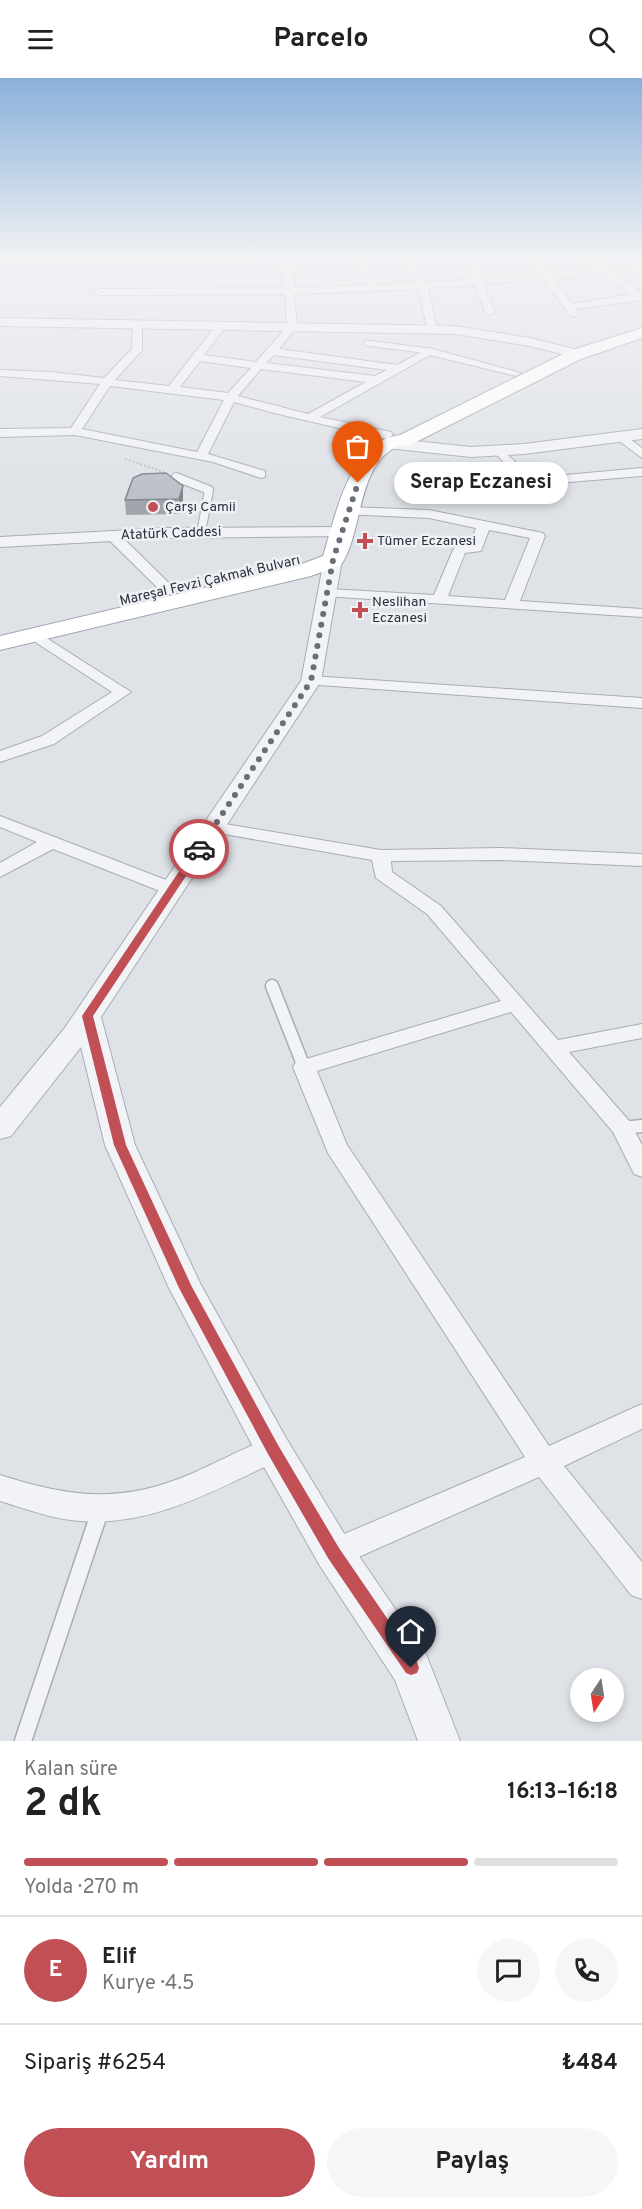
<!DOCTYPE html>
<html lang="tr">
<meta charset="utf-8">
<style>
:root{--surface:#fff;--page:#f6f6f6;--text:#222;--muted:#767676;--line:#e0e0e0;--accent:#c05056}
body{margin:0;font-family:Overpass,sans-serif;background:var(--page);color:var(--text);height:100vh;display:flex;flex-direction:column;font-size:22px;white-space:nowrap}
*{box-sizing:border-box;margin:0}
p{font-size:20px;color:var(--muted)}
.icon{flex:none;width:33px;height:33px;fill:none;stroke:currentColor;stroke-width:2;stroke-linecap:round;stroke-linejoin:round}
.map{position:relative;height:1663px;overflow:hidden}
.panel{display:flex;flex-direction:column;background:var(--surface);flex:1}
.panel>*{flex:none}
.needle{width:39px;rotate:192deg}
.tools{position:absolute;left:570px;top:1590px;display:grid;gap:12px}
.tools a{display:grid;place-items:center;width:54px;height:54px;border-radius:50%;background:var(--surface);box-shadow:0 3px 9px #0003;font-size:30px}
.pin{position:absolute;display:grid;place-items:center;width:51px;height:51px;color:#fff;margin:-62px -26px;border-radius:50% 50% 50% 0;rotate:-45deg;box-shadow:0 0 6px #0007}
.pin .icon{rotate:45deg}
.courier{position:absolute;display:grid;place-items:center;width:60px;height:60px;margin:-30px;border:4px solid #c05056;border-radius:50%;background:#fff;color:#222;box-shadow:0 2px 8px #0007}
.bubble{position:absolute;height:42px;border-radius:21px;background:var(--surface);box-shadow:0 3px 9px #0003;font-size:20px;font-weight:700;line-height:42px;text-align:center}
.headline em{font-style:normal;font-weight:700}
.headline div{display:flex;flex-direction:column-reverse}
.headline{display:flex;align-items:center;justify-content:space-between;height:102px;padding:0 24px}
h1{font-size:39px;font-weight:700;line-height:45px}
.bar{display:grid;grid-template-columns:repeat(4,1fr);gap:9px 6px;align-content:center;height:72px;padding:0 24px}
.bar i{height:8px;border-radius:4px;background:var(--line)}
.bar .on{background:var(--accent)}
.bar p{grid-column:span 4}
.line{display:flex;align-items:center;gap:15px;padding:0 24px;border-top:2px solid var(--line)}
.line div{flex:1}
.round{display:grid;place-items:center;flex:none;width:63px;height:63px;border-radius:32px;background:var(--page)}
.cta{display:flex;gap:12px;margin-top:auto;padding:12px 24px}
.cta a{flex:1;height:69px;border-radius:36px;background:var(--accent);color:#fff;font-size:24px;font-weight:700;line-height:69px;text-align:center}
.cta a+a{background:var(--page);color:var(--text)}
header{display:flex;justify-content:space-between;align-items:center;height:78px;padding:0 24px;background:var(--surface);font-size:27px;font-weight:700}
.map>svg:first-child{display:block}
</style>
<header><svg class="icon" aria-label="menu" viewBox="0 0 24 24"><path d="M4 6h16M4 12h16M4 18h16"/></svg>Parcelo<svg class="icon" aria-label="search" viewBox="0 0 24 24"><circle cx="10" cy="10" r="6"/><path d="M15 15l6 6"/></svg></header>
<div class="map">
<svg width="642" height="1663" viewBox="0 0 642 1663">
<rect width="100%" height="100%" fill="#dfe2e7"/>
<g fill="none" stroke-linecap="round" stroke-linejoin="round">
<defs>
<polyline id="service-far3" points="367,265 429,273"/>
<polyline id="service-far2" points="176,399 209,412 201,455"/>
<g id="service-far1">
<polyline points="272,908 304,989"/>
<polyline points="622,1050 642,1048"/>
</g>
<polyline id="service" points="23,1663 100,1433"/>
<g id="minor">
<path d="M 282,180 L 292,180 L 294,210 L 368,207 L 349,180 L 357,180 L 378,207 L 416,205 L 395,180 L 404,180 L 425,205 L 473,201 L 466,180 L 474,180 L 482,200 L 540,196 L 530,180 L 538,180 L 549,195 L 596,191 L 582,180 L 592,180 L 613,194 L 642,188 L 642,194 L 619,198 L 642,215 L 642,222 L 575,231 L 579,236 L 574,239 L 570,238 L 544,201 L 484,206 L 495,234 L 490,237 L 485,234 L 475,207 L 428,210 L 437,251 L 432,254 L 427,251 L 419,211 L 294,216 L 297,249 L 279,271 L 397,287 L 429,270 L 521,295 L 516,298 L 430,277 L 320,339 L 391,354 L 393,357 L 387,361 L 278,336 L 234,324 L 208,376 L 265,393 L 265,399 L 261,400 L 213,384 L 75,357 L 0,359 L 0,351 L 71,350 L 100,306 L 0,298 L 0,292 L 51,294 L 104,300 L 132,271 L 133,246 L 142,248 L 142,272 L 115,302 L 169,308 L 217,246 L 221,245 L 226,248 L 204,277 L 256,284 L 287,249 L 285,216 L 99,217 L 94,214 L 99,211 L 284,210 ZM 603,196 L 632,216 L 572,226 L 553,200 ZM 274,277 L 387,292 L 375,298 L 266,285 ZM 200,283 L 251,290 L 228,315 L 180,309 ZM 261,291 L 366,304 L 308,336 L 238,318 ZM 110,308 L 224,322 L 197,374 L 82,351 Z"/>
<polygon points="622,355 642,370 642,380 618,362 618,356"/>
<polygon points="498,368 533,400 642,390 642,398 533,407 505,425 499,421 500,418 522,403 492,372"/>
<path d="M 348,429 L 429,432 L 543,455 L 545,458 L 520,523 L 642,531 L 642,539 L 324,518 L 322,515 L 329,511 L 434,517 L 453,472 L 455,469 L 470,467 L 476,450 L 429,440 L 343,436 L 341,433 ZM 489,452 L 530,460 L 505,522 L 448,518 L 465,475 L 481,473 Z"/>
<polygon points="113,454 118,455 174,510 176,513 174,516 164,516 108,461 108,455"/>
<polygon points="34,552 131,614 54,666 0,684 0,673 42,658 112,614 29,560 26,557"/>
<polygon points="311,598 642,620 642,630 305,606 303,603 305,600"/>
<polygon points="0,738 179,807 182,811 172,817 165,815 53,771 0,799 0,785 37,764 0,749"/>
<polygon points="213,744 381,772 501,770 642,776 642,788 501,782 391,783 392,794 441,828 558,962 642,946 642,960 569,974 630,1044 642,1067 642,1099 634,1096 613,1054 511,934 317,993 347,1067 549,1368 642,1326 642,1351 564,1388 642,1484 642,1521 631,1517 539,1399 345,1485 334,1489 323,1485 319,1475 323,1465 525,1379 328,1075 293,989 296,984 501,923 427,836 376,800 372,782 207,753 204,749"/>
<path d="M 273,1359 L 283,1362 L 287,1371 L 283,1380 C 219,1410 153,1449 80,1443 C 52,1441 26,1431 0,1423 L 0,1397 C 71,1420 123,1426 193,1395 C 220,1383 245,1369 273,1359 Z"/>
</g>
<g id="tertiary">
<path d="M 0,180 L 252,180 C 234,196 35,187 0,185 Z"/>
<polygon points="0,240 455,248 530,260 582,273 584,276 577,280 530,268 455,256 0,248"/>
<polygon points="642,351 642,361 524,376 471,379 387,370 379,365 387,360 471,369 524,366"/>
<polygon points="342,449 348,450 351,454 348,458 169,460 0,469 0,459 169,450"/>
<polygon points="333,477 342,482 321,603 101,939 135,1067 201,1207 286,1360 348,1462 426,1576 460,1663 418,1663 395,1602 320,1488 260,1382 169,1210 105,1067 81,969 11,1058 0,1061 0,1029 64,951 301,603 324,482"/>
</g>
<path id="primary" d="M 642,250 L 642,260 L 581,281 L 412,366 C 406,367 399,367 394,370 C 356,392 363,455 341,487 L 311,498 L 0,572 L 0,558 L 296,488 L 323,478 C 336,437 349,363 400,357 L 569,273 Z"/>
</defs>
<use href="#service-far3" stroke="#a9acb4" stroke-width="7"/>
<use href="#service-far2" stroke="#a9acb4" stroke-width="10"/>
<use href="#service-far1" stroke="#a9acb4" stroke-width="15"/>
<use href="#service" stroke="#a9acb4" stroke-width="19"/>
<use href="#minor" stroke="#a9acb4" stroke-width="2"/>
<use href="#tertiary" stroke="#a9acb4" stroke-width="2"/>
<use href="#primary" stroke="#a0a5b1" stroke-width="2"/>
<polyline stroke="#bec0c6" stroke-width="2" stroke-dasharray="2 2" stroke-linecap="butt" points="125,381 164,394"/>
<use href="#service-far3" stroke="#f2f3f6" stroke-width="5"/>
<use href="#service-far2" stroke="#f2f3f6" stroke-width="8"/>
<use href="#service-far1" stroke="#f2f3f6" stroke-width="12"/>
<use href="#service" stroke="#f2f3f6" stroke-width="16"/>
<use href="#minor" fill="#f2f3f6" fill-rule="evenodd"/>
<use href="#tertiary" fill="#f2f3f6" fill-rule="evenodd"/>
<use href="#primary" fill="#fff" fill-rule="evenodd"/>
</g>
<polygon fill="#a3a5ad" points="133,400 183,422 180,436 126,437 125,422"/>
<polygon fill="#84868d" points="183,408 183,422 180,436 179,421"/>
<polygon fill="#bdc0c9" stroke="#84868d" stroke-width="1.5" points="166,395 183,408 179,421 125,422 133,400 142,396"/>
<linearGradient id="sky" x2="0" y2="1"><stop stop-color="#8ab1da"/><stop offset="0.44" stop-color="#f1f2f4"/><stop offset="1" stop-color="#f1f2f4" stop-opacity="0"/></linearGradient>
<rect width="642" height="412" fill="url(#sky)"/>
<polygon fill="#c05056" points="199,768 204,771 93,938 126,1067 192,1209 278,1367 339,1470 417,1584 419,1590 417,1595 411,1597 406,1595 328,1480 268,1376 179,1210 114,1067 82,938 194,771"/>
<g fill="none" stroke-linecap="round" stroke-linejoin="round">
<polyline stroke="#696e78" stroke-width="6" stroke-dasharray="0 10.8" points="199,771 311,603 333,482 358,405"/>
</g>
<g fill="#c05056" stroke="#eff1f5" stroke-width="2">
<circle cx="153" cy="429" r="6"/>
<path d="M362 454h6v6h6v6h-6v6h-6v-6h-6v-6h6z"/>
<path d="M357 523h6v6h6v6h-6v6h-6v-6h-6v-6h6z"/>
</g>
<g text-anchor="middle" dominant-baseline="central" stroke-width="5" stroke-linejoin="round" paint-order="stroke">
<g font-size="14" fill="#2a2f3d" stroke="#eff1f5" text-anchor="start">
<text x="165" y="429">Çarşı Camii</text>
<text x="377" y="463">Tümer Eczanesi</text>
<text x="372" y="524">Neslihan<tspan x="372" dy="16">Eczanesi</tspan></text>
</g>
<g font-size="14" fill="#2a2f3d" stroke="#eff1f5">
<text transform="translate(171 456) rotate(-2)">Atatürk Caddesi</text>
<text transform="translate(210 503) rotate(-13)">Mareşal Fevzi Çakmak Bulvarı</text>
</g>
</g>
</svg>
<div class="tools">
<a><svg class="needle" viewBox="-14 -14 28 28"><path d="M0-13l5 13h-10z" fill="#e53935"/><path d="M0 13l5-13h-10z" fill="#767676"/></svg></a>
</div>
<div class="pin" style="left:358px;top:405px;background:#ea580c"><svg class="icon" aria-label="bag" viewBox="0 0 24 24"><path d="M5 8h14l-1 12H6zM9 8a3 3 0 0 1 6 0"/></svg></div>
<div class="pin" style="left:411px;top:1590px;background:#1f2937"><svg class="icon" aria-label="home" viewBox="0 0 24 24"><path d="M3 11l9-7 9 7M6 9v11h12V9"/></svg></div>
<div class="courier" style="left:199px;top:771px"><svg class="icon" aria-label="car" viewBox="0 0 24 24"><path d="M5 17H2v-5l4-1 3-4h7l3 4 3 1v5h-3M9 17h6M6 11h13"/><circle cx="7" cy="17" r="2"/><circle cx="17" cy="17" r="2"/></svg></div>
<div class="bubble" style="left:394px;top:384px;width:174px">Serap Eczanesi</div>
</div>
<section class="panel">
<div class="headline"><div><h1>2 dk</h1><p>Kalan süre</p></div><em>16:13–16:18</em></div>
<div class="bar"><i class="on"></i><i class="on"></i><i class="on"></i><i></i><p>Yolda · 270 m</p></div>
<div class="line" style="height:108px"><b class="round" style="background:var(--accent);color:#fff">E</b><div><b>Elif</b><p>Kurye · 4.5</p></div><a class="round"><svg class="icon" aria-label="chat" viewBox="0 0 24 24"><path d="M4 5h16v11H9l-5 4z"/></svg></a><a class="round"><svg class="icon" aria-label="phone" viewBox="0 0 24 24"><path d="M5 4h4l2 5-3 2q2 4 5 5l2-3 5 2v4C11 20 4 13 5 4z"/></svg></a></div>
<div class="line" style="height:78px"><div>Sipariş #6254</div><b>₺484</b></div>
<div class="cta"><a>Yardım</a><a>Paylaş</a></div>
</section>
